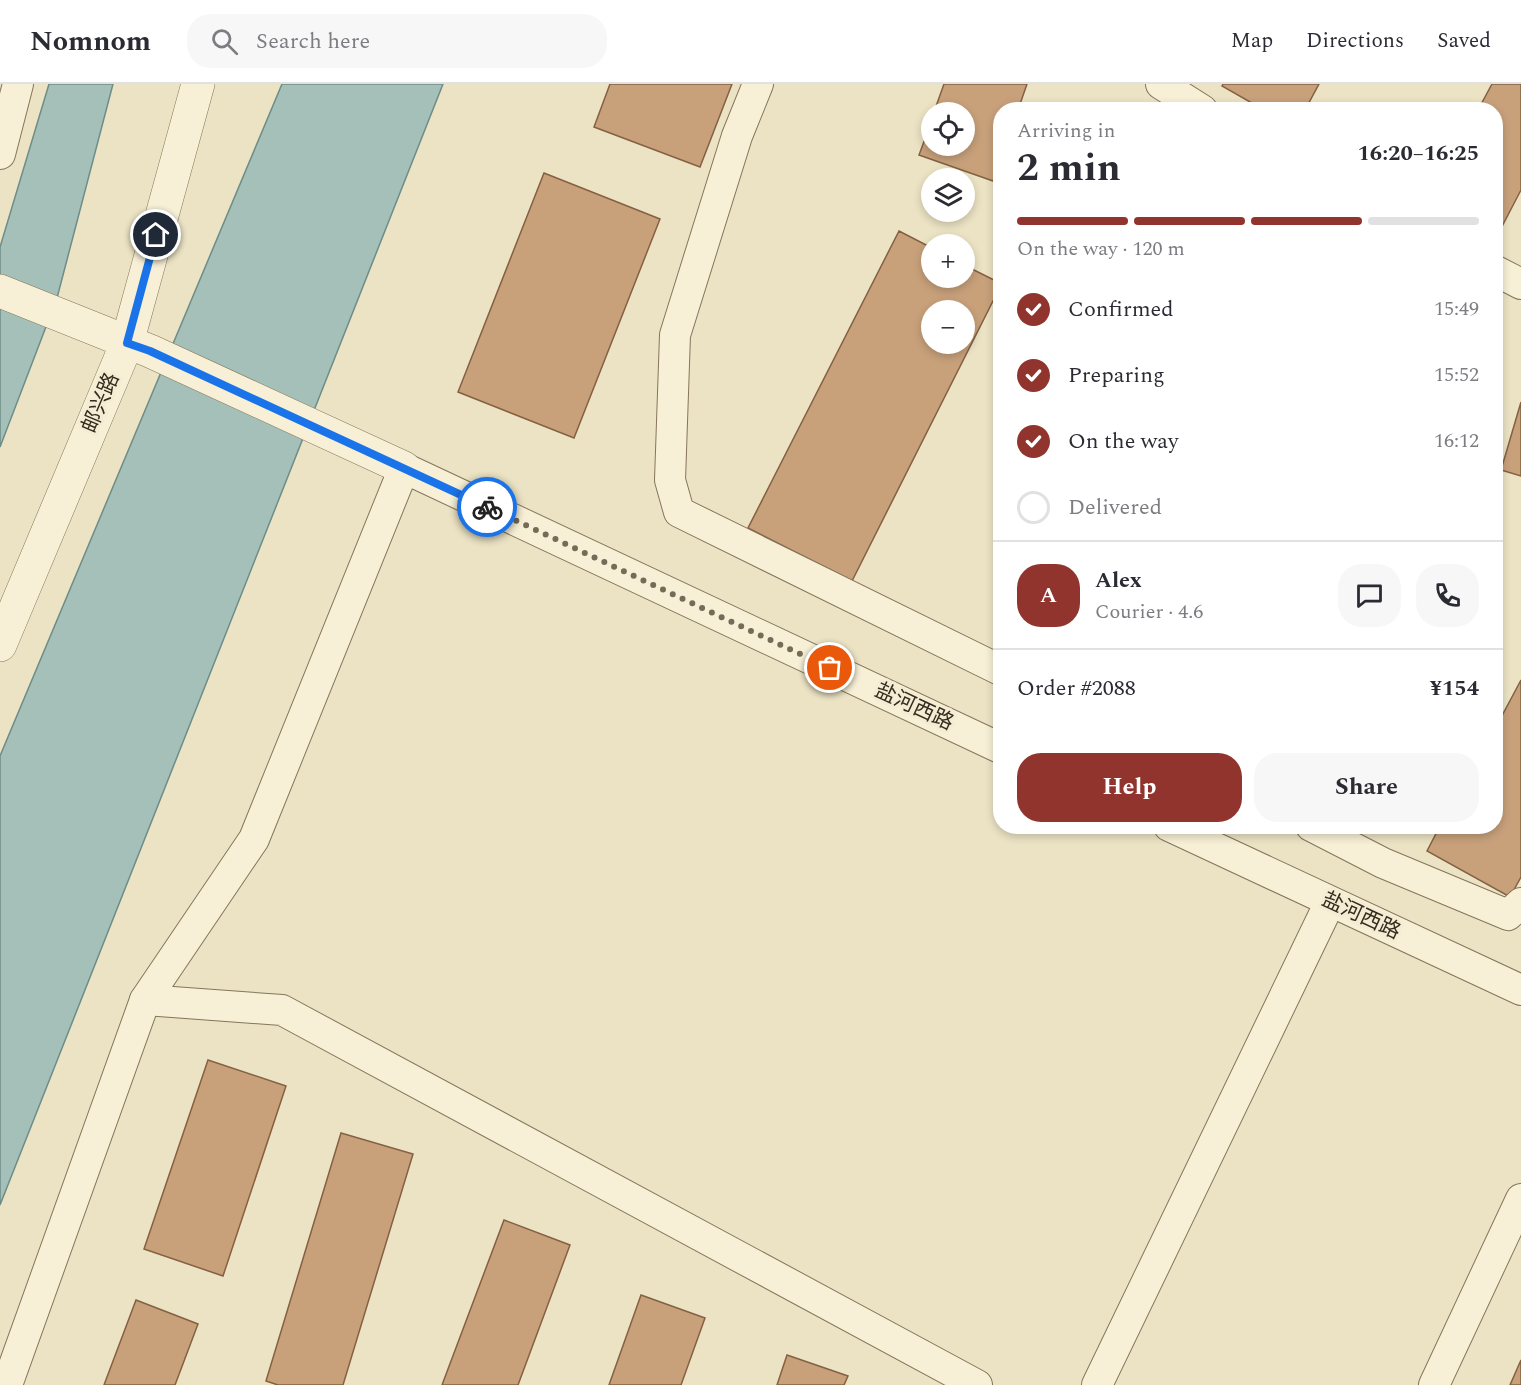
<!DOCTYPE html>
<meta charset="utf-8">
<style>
:root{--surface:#fff;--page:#f7f7f7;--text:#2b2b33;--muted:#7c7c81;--line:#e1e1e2;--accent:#91342e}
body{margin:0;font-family:Spectral,"Noto Sans SC",serif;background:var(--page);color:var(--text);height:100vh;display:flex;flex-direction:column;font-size:22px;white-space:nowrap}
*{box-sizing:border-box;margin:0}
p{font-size:20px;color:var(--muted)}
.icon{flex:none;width:33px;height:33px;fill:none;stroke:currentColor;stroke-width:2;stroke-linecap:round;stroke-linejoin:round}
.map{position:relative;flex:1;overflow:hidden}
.side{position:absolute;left:993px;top:18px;width:510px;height:732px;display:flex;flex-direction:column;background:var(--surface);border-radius:24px;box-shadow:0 3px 9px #0003}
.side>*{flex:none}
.controls{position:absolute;left:921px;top:18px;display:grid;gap:12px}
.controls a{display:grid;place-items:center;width:54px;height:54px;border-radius:50%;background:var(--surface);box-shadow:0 3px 9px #0003;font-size:30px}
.pin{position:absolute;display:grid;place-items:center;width:51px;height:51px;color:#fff;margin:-26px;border:3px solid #fff;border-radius:50%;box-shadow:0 2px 6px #0007}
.courier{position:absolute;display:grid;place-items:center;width:60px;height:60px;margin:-30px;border:4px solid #1a73e8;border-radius:50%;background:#fff;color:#222;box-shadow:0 2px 8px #0007}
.summary em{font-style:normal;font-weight:700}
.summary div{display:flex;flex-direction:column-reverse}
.summary{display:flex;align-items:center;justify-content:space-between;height:102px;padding:0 24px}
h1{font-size:39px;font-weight:700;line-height:45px}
.bar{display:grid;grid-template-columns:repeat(4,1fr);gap:9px 6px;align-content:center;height:72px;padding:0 24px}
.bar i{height:8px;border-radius:4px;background:var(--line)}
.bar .on{background:var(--accent)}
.bar p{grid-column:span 4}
.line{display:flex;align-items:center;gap:15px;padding:0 24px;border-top:2px solid var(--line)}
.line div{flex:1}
.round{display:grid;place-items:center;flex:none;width:63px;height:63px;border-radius:24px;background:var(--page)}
ol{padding:0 24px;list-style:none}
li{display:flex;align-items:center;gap:18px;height:66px}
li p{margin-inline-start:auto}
li .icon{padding:6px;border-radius:50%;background:var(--accent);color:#fff;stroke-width:4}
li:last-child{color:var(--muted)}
li i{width:33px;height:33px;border:3px solid var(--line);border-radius:50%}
.button{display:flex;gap:12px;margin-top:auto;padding:12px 24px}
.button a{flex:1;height:69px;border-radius:24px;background:var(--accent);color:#fff;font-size:24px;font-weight:700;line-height:69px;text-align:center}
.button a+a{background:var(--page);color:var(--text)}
header{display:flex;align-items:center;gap:36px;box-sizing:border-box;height:84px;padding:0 30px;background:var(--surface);border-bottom:2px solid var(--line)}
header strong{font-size:28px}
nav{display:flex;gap:33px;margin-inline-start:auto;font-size:21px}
.search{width:420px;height:54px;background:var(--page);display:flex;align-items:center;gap:15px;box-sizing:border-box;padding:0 21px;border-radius:24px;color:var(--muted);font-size:22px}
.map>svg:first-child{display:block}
</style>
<header>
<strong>Nomnom</strong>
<div class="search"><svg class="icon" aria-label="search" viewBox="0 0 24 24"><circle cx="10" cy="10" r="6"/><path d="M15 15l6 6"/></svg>Search here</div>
<nav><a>Map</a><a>Directions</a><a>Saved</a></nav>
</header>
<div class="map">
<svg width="1521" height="1301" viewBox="0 0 1521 1301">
<rect width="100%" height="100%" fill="#ece3c4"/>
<g fill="#a5bfb9" stroke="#6d8d87" stroke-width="1.5">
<polygon points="49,0 113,0 57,214 0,363 0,163"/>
<polygon points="282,0 443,0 0,1121 0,672"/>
</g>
<g fill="#c8a17b" stroke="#836142" stroke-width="1.5" fill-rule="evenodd">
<polygon points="610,0 732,0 700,83 594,43"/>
<polygon points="944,0 1027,0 1018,26 1000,26 1000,77 993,97 919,71 932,36 932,62 964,62 964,28 934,28"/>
<polygon points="1223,0 1319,0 1305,26 1264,26 1222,2"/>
<polygon points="1492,0 1521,0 1521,106 1496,154 1496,26 1478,26"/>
<polygon points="544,89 660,135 574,354 458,308"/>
<path d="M 899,147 L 932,164 L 932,194 L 964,194 L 964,181 L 1000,199 L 1000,203 L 852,497 L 748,444 ZM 932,226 L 964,226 L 964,260 L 932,260 Z"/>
<polygon points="1521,318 1521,392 1501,386"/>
<polygon points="1000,550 1000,564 995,561"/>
<polygon points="1521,596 1521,793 1510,813 1427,767 1440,742 1496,742 1496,643"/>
<polygon points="208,976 286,1002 223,1192 144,1165"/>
<polygon points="341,1049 413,1070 343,1301 278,1301 266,1297"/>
<polygon points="504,1136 570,1161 518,1301 442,1301"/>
<polygon points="641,1211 705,1234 681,1301 609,1301"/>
<polygon points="136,1216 198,1240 175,1301 104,1301"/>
<polygon points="787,1271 848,1292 844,1301 777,1301"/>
<polygon points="1521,1276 1521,1301 1510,1301"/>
</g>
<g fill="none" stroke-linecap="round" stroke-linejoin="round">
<defs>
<g id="minor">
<polyline points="758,0 737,52 675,251 670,396 679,428 1000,586"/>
<polyline points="1161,0 1202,26"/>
<polyline points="0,70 18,0"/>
<polyline points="1496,187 1521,200"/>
<polyline points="1169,742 1521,906"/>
<polyline points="1311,742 1383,779 1508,831 1521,819"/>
<polyline points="145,916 282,926 977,1301"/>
<polyline points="7,1301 145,916 254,755 404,384 1000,664"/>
<polyline points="1097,1301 1330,818"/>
<polyline points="1434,1301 1521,1115"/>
</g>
<g id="tertiary">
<polyline points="0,207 150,267 404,384"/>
<polyline points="0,561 127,259 198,0"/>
</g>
</defs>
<use href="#minor" stroke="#85755b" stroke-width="32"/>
<use href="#tertiary" stroke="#85755b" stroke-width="34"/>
<use href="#minor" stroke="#f7f0d6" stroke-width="30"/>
<use href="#tertiary" stroke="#f7f0d6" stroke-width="33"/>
</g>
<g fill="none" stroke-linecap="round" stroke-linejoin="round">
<polyline stroke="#766b58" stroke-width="6" stroke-dasharray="0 10.8" points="487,423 830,584"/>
<polyline stroke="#1a73e8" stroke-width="8" points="156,151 127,259 150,267 487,423"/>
</g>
<g text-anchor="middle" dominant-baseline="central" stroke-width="6" stroke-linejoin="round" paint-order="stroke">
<g font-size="21" fill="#362b1e" stroke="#f4ecd3">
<text transform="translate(101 319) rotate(-67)">邮兴路</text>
<text transform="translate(914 623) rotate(25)">盐河西路</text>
<text transform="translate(1361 832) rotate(25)">盐河西路</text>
</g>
</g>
</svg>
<div class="controls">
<a><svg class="icon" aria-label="locate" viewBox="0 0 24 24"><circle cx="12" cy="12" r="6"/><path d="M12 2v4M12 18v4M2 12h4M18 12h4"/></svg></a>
<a><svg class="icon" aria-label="layers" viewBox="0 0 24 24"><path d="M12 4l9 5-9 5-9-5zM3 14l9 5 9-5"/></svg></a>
<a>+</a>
<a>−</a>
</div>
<div class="pin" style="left:830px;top:584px;background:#ea580c"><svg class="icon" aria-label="bag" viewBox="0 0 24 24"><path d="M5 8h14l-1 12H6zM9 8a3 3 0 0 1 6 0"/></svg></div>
<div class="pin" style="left:156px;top:151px;background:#1f2937"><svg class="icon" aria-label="home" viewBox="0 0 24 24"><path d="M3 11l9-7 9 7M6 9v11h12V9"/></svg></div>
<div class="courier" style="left:487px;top:423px"><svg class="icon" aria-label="bike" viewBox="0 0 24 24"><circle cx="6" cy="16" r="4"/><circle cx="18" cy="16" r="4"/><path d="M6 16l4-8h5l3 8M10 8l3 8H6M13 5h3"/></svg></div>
<section class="side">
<div class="summary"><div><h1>2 min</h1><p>Arriving in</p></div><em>16:20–16:25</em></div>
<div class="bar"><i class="on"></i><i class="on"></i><i class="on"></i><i></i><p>On the way · 120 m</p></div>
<ol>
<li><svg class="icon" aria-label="check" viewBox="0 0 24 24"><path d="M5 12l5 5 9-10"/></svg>Confirmed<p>15:49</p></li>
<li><svg class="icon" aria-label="check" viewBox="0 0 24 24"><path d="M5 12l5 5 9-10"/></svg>Preparing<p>15:52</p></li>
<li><svg class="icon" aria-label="check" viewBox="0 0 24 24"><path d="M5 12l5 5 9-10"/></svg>On the way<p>16:12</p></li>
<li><i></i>Delivered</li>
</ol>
<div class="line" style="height:108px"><b class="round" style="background:var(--accent);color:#fff">A</b><div><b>Alex</b><p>Courier · 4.6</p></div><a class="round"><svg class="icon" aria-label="chat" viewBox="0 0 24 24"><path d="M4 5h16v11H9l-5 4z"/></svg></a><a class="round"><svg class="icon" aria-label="phone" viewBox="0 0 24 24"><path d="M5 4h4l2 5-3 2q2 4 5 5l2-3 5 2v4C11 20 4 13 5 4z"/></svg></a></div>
<div class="line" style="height:78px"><div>Order #2088</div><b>¥154</b></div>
<div class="button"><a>Help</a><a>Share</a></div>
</section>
</div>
